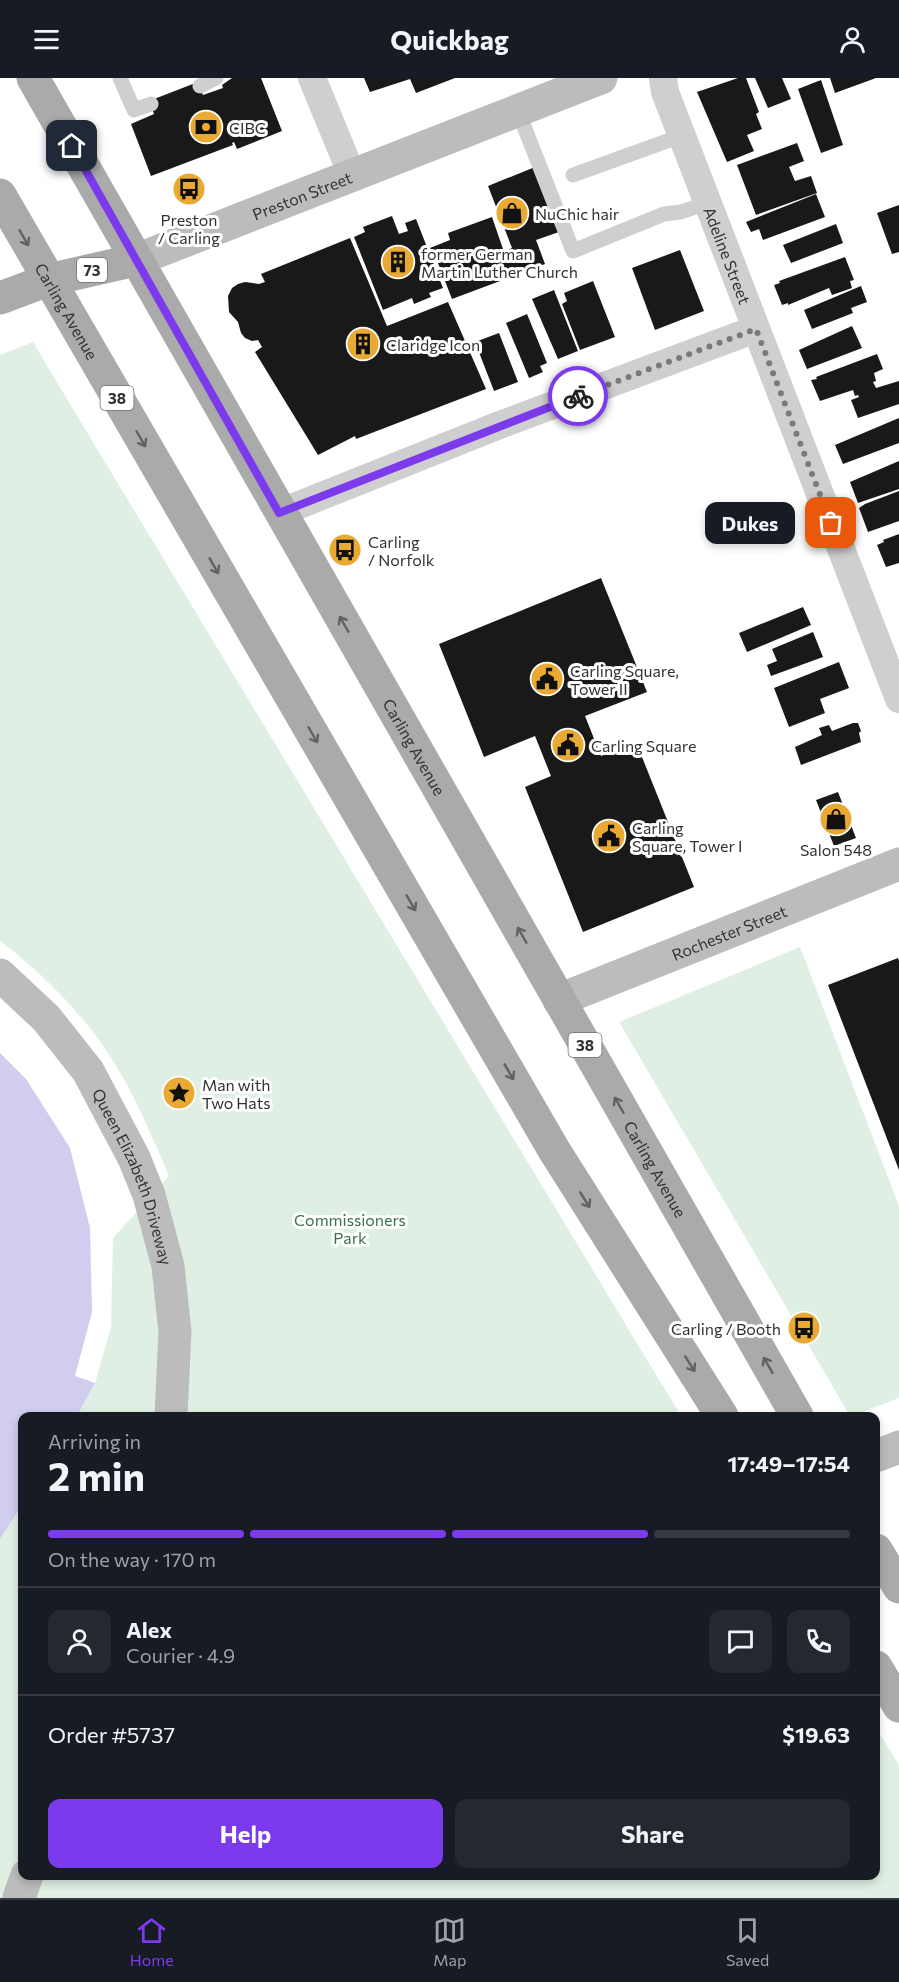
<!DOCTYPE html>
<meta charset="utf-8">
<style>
:root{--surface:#171b24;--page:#242831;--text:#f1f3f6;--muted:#9ea1a6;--line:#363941;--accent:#7c3aed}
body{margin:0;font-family:Commissioner,sans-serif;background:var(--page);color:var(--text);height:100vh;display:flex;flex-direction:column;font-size:22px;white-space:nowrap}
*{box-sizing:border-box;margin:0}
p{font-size:20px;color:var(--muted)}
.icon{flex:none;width:33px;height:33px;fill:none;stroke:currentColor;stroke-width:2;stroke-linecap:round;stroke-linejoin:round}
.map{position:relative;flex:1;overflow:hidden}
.details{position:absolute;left:18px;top:1334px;width:862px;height:468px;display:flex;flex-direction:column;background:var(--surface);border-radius:12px;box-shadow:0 3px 9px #0003}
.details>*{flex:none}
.pin{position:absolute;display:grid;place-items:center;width:51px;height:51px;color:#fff;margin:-26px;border-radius:12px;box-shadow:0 3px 9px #0006}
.courier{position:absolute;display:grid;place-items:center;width:60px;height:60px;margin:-30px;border:4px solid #7c3aed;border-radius:50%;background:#fff;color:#222;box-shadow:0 2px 8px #0007}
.bubble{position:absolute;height:42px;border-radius:12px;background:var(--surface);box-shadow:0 3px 9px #0003;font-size:20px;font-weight:700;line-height:42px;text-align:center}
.summary em{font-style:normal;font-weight:700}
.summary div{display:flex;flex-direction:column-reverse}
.summary{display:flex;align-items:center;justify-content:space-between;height:102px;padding:0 30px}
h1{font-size:39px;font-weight:700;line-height:45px}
.bar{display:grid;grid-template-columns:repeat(4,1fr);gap:9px 6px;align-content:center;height:72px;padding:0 30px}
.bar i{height:8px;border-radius:4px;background:var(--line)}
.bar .selected{background:var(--accent)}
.bar p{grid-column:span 4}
.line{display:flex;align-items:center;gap:15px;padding:0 30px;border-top:2px solid var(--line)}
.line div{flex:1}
.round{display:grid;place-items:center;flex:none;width:63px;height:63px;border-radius:12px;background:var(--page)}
.cta{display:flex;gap:12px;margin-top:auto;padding:12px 30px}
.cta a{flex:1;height:69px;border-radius:12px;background:var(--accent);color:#fff;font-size:24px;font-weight:700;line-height:69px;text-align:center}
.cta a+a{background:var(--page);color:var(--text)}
header{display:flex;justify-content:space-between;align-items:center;height:78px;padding:0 30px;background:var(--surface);font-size:27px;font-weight:700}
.tabs{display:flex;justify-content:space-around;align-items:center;height:84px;border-top:2px solid var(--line);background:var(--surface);font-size:16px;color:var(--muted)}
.tabs a{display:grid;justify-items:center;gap:3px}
.tabs .selected{color:var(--accent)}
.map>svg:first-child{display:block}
</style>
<header><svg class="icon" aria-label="menu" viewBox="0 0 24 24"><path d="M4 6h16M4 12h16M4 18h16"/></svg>Quickbag<svg class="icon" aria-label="person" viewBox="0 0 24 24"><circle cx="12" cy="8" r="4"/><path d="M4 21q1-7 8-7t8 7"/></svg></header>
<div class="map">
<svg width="899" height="1820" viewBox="0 0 899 1820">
<rect width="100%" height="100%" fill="#fff"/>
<g fill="#e0efe3">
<path d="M 33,264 L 67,321 L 681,1338 L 77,1338 L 95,1305 L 111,1249 L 113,1160 L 169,1098 C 151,1056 133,1013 108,975 C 82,935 38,891 0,863 L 0,277 Z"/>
<polygon points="800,869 899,1128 899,1320 852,1338 850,1338 619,944"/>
<polygon points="22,1427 22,1797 876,1797 876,1650 899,1687 899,1820 0,1820 0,1461"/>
</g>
<polygon fill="#d0cdee" points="0,975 26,1001 70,1070 90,1150 92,1234 75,1298 95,1305 77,1338 22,1338 22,1427 0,1461"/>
<g fill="#191919">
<polygon points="232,0 261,0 282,53 237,71 234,64 232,65 233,67 151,98 131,46 154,36 149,23 198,4 203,17 223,10 222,7"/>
<polygon points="364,0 455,0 416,15 410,1 370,14"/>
<polygon points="738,0 746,0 759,34 756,36 762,51 747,57 754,73 727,84 697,14"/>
<polygon points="755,0 782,0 791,21 768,30"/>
<polygon points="830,0 876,0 835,15"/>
<polygon points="821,2 843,67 821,75 798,11"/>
<polygon points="797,65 804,83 789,89 795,103 811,98 817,115 756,137 737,87"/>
<polygon points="535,89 559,154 536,162 545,186 452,221 436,180 434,181 430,170 450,162 448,155 492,139 504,174 512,170 488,108"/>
<polygon points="816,116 825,139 763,162 759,151 751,154 746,144"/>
<polygon points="899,127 899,174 892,176 877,135"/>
<polygon points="392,138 399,156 408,153 405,145 416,141 443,210 429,215 431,219 414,226 412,220 383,232 354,159 365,154 363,149"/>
<polygon points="836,146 843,165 791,185 783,167"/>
<polygon points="350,160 387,248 448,224 486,311 356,361 355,358 318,377 255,274 262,269 258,262 252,263 245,260 241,255 238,244 229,234 228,218 232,210 238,206 245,204 259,206 265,204 261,196"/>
<polygon points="680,172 704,233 655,252 632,190"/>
<polygon points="845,179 854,202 850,203 852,210 832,217 829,210 788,227 788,225 782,227 774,207 780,205 779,203"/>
<polygon points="593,203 615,259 580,272 562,226 567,223 564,215"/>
<polygon points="861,208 867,224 851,230 853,235 812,251 804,232"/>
<polygon points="554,212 578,273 558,281 532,221"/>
<polygon points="527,236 547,285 540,288 543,294 529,300 506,245"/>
<polygon points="852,248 862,270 807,291 799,272"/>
<polygon points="499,255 518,304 494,313 475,264"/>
<polygon points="877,276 883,291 874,295 876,303 873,304 876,310 899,303 899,326 858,340 851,322 859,319 858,317 855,318 853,312 820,323 811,302 817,301 816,299"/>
<polygon points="899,340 899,365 843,386 835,367"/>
<polygon points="899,383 899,411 858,425 850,404"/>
<polygon points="899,413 899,443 868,454 859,430 865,426"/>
<polygon points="899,456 899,485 886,489 877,467 884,464 883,462"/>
<polygon points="601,500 647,614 585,638 601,678 636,664 694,809 583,854 525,709 551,698 535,658 484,679 439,566"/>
<polygon points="803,529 811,547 747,574 739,555"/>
<polygon points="813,554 823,579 771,598 767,587 777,583 772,571"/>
<polygon points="839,584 849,610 820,621 825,635 789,649 774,610"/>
<polygon points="853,645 858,645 861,653 859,655 861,664 801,687 795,669 822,657 819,650 829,647 832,653"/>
<polygon points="838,714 856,760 834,768 816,722"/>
<polygon points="898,880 899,883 899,1092 828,907"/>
</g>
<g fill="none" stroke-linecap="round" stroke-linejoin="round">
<g stroke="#cfcfcf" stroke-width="15">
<polyline points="120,0 134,32 151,26"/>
<polyline points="200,8 216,0"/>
<polyline points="518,33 573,173 664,136 681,134 707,125"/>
<polyline points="573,97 681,58"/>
</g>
<g stroke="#cfcfcf" stroke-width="28">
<polyline points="312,0 352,97"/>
<path id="s1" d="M 663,0 L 665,14 L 899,621"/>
<polyline points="279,435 497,348 756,251"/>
</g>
<g stroke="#bcbcbc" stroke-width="33">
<path id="s2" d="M 136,182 L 601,0"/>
<path id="s3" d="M 0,897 L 46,940 L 88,993 L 134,1080 L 149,1117 L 168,1188 L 175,1254 L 171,1338"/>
<path id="s4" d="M 559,922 L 899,786"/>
<polyline points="876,1378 899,1369"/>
<polyline points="19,1820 27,1797"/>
</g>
<g stroke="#aaa" stroke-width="33">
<path id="s5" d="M 33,0 L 797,1338"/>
<path id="s6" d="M 0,117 L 554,1072 L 722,1338"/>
<polyline points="0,220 48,202 136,182"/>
<polyline points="876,1472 899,1509"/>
<polyline points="876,1589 899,1628"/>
</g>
</g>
<defs><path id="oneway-shaft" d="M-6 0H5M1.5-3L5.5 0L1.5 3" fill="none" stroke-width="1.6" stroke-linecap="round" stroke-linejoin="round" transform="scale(1.5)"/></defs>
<g stroke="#626262">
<use href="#oneway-shaft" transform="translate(24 160) rotate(60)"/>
<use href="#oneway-shaft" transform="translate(141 361) rotate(60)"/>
<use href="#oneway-shaft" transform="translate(214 488) rotate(60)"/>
<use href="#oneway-shaft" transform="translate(344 546) rotate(-120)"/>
<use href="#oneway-shaft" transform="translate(313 657) rotate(60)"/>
<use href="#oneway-shaft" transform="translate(411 825) rotate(60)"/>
<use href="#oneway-shaft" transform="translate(522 857) rotate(-120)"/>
<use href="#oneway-shaft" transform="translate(509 994) rotate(60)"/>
<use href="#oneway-shaft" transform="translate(619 1027) rotate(-120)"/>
<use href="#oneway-shaft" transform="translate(585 1122) rotate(58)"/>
<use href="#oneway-shaft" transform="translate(690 1286) rotate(58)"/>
<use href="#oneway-shaft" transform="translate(768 1287) rotate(-120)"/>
</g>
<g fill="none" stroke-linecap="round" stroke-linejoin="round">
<polyline stroke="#7a7a7a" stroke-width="6" stroke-dasharray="0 10.8" points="578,318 756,251 831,445"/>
<polyline stroke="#7c3aed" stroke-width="8" points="72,68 279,435 578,318"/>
</g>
<defs>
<symbol id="bank-disc" viewBox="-11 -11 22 22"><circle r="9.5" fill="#e9a933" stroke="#fff"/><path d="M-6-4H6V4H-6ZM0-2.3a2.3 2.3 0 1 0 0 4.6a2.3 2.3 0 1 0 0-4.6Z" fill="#111"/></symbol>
<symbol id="bus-disc" viewBox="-11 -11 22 22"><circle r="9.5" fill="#e9a933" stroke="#fff"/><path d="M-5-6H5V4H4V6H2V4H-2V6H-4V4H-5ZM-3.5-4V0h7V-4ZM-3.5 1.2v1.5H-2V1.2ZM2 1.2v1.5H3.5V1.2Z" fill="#111"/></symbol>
<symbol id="shop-disc" viewBox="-11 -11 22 22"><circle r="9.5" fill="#e9a933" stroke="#fff"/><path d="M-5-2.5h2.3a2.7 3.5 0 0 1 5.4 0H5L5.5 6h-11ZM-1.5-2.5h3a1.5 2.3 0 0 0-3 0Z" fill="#111"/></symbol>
<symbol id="building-disc" viewBox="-11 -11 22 22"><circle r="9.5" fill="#e9a933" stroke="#fff"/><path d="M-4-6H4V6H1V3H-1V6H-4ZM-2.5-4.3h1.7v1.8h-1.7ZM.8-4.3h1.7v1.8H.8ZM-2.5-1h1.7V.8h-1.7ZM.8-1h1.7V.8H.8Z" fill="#111"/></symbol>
<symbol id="civic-disc" viewBox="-11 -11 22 22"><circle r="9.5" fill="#e9a933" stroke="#fff"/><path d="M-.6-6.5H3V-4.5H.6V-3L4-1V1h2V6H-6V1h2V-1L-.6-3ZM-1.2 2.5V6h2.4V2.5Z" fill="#111"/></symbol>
<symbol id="sight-disc" viewBox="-11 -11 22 22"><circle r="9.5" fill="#e9a933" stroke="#fff"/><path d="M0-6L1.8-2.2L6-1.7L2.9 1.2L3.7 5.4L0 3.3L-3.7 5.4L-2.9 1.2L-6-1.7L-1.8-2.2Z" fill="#111"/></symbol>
</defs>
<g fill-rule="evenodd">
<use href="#bank-disc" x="187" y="30" width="38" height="38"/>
<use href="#bus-disc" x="170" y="92" width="38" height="38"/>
<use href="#shop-disc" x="493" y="116" width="38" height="38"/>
<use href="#building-disc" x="379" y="165" width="38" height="38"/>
<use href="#building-disc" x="344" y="247" width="38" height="38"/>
<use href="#bus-disc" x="326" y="453" width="38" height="38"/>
<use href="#civic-disc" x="528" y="582" width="38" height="38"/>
<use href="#civic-disc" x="549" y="648" width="38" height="38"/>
<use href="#shop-disc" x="817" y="722" width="38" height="38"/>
<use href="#civic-disc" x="590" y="739" width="38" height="38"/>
<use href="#sight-disc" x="160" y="996" width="38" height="38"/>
<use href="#bus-disc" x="785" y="1231" width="38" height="38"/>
</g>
<g text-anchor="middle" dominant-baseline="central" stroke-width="6" stroke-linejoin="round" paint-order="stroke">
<g fill="#fff" stroke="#707070" stroke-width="1.5">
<rect x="77" y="180" width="30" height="24" rx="4.5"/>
<rect x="100.5" y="308" width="33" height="24" rx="4.5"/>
<rect x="568.5" y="955" width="33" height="24" rx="4.5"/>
</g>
<g font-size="15" font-weight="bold" fill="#323232">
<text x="92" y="192">73</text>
<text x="117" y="320">38</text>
<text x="585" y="967">38</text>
</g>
<g font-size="16" fill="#323232" stroke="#fff" text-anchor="start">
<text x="229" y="49">CIBC</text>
<text x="535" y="135">NuChic hair</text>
<text x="189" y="141" text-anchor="middle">Preston<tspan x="189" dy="18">/ Carling</tspan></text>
<text x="421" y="175">former German<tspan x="421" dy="18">Martin Luther Church</tspan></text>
<text x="386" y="266">Claridge Icon</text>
<text x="368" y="463">Carling<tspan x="368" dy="18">/ Norfolk</tspan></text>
<text x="570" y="592">Carling Square,<tspan x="570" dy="18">Tower II</tspan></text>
<text x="591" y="667">Carling Square</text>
<text x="632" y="749">Carling<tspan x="632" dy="18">Square, Tower I</tspan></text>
<text x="836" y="771" text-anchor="middle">Salon 548</text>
<text x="202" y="1006">Man with<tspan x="202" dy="18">Two Hats</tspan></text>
<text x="781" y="1250" text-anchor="end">Carling / Booth</text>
</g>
<g font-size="16" fill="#323232" stroke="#fff">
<text stroke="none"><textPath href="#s2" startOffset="178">Preston Street</textPath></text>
<text stroke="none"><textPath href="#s1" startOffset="189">Adeline Street</textPath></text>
<text stroke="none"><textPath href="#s6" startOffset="134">Carling Avenue</textPath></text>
<text stroke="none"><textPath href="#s5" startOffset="770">Carling Avenue</textPath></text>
<text stroke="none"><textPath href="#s4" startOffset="183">Rochester Street</textPath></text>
<text stroke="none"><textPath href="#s5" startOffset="1256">Carling Avenue</textPath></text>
<text stroke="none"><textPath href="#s3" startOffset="246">Queen Elizabeth Driveway</textPath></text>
</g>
<g font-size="16" fill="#3d704a" stroke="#fff">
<text x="350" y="1141">Commissioners<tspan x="350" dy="18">Park</tspan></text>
</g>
</g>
</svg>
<div class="pin" style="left:831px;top:445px;background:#ea580c"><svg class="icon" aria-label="bag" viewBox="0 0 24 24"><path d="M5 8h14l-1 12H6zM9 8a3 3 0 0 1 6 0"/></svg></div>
<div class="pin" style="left:72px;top:68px;background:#1f2937"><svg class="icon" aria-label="home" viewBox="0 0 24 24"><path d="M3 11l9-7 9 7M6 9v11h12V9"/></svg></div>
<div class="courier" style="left:578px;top:318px"><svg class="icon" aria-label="bike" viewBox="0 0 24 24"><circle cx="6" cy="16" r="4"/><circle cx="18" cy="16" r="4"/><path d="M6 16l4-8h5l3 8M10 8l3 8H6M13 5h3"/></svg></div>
<div class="bubble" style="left:705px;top:424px;width:90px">Dukes</div>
<section class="details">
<div class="summary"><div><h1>2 min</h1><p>Arriving in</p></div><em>17:49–17:54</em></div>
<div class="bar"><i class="selected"></i><i class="selected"></i><i class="selected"></i><i></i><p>On the way · 170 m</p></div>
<div class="line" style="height:108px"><a class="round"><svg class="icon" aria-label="person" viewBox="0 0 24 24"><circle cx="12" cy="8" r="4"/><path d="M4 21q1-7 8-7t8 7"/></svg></a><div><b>Alex</b><p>Courier · 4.9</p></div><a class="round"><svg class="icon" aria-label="chat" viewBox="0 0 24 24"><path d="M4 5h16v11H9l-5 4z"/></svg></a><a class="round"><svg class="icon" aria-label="phone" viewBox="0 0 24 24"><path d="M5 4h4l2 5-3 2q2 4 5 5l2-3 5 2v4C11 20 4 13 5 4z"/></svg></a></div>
<div class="line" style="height:78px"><div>Order #5737</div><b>$19.63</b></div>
<div class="cta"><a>Help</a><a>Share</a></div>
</section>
</div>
<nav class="tabs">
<a class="selected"><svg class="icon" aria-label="home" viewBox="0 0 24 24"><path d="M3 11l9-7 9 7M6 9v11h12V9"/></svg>Home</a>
<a><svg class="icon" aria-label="map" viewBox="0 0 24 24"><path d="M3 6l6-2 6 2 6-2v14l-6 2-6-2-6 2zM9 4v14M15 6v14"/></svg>Map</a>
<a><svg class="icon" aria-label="saved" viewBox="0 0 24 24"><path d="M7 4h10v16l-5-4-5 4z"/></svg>Saved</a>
</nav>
